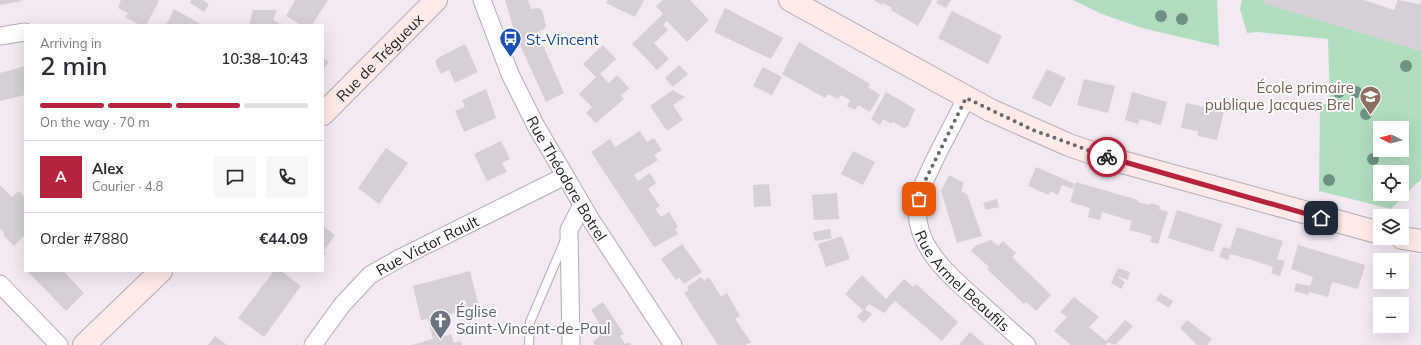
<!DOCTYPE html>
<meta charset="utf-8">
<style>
:root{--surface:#fff;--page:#f7f7f7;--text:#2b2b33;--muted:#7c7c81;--line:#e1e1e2;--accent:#b5233e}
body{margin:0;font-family:Mulish,sans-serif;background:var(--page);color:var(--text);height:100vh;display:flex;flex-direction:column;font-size:15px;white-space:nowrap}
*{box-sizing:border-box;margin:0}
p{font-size:13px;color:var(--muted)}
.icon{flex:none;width:22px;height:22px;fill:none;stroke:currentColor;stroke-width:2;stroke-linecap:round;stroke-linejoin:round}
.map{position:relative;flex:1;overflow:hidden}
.details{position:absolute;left:24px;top:24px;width:300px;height:248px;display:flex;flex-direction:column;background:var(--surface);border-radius:0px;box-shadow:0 4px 16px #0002}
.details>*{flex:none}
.needle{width:26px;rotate:276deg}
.fabs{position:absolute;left:1373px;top:121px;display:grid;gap:8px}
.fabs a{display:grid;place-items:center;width:36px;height:36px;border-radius:0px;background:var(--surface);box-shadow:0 4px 16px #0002;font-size:20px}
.pin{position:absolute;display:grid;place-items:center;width:34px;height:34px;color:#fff;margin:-17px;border-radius:8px;box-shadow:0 2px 6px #0006}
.courier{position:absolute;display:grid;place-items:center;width:40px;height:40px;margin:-20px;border:3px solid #b5233e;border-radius:50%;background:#fff;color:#222;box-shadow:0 1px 5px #0007}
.head em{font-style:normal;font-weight:600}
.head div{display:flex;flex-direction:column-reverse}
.head{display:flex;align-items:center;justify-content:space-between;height:68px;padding:0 16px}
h1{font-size:26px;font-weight:600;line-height:30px}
.bar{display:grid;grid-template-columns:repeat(4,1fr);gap:6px 4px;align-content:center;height:48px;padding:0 16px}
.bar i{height:5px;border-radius:3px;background:var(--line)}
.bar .current{background:var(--accent)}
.bar p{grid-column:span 4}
.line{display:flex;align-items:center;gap:10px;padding:0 16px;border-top:1px solid var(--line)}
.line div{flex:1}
.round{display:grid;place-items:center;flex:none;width:42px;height:42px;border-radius:0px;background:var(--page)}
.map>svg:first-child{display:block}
</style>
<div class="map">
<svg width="1421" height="345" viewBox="0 0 1421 345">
<rect width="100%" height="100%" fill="#f2e9f2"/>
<g fill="#b1ddbf" fill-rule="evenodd">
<polygon points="1073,0 1217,0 1219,46 1142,28 1102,14"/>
<path d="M 1242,0 L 1266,0 L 1264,3 L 1421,51 L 1421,179 L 1391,209 L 1319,191 L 1320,104 L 1330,104 L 1328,39 L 1258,32 L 1247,33 L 1240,9 ZM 1380,128 L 1402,128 L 1402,150 L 1380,150 ZM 1380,172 L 1402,172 L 1402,194 L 1380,194 Z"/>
</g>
<g fill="#d7cfd7">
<polygon points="0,0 22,0 22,1 0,5"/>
<polygon points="121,0 158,0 159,1 146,25 140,25 125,17 128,13 118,8"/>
<polygon points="191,0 203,0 209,4 204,12 190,3"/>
<polygon points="295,0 328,0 312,25 301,25 286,16"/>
<polygon points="505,0 528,0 531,9 538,8 542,10 546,26 543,30 537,32 564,93 546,102 515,34"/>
<polygon points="608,0 644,0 635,17 606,3"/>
<polygon points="663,0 690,0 709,20 687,42 667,21 663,25 668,30 654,43 669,59 657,70 632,44 663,14 656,6"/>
<polygon points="874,0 930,0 932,1 918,26 891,10 892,8 883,3 882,5"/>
<polygon points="938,0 951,0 946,8 936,3"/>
<polygon points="1266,0 1364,0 1394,10 1398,0 1419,4 1421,3 1421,51 1263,3"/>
<polygon points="725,8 783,38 771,59 714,32"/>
<polygon points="174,9 197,22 203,25 166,25"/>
<polygon points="253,10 277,10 273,19 281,25 249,25"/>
<polygon points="952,11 1002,36 988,64 938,38"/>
<polygon points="799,42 870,84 868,87 880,95 870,112 858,105 855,110 847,106 850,100 841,95 838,99 828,94 825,98 782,74"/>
<polygon points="465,44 478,72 455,83 449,70 441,74 435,62 438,58"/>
<polygon points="603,45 616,59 600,74 609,83 617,75 629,88 621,96 624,99 596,123 586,113 592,107 579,94 596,77 583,64"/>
<polygon points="323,57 329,62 323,69"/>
<polygon points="679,65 688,74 673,87 665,78"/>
<polygon points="25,66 25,95 0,101 0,73"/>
<polygon points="763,67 782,77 772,95 753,86"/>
<polygon points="1047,69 1066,78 1051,107 1032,98"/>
<polygon points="1084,79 1115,86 1108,113 1077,105"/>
<polygon points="486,89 496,118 464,132 455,111 465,107 462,100"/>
<polygon points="673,90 685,97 673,105 683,120 667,131 650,106"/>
<polygon points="886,92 915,109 908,126 904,128 893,122 892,124 883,119 880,125 871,119"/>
<polygon points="1132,92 1167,102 1161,125 1140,119 1138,124 1125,120"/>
<polygon points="1186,103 1224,111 1217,140 1198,136 1198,131 1181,128"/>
<polygon points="640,131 647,142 654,138 662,150 654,155 658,160 634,175 638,181 650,173 656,183 648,189 660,206 655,209 661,217 669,212 678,227 675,229 678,234 654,247 591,152 610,139 615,147"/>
<polygon points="501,141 510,159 502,163 507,172 487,181 474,154"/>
<polygon points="386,148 408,163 379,204 358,188"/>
<polygon points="853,151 875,162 863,185 841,174"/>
<polygon points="1036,167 1075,184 1073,189 1062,185 1058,195 1050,191 1049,195 1028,186"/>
<polygon points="949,175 964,183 961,191 967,194 982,236 957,243 941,191"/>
<polygon points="1076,182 1138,200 1138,202 1150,205 1151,203 1160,206 1159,209 1168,212 1158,244 1150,242 1152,236 1129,230 1132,221 1102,212 1100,220 1088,217 1090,208 1070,202"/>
<polygon points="769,184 771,206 754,207 753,185"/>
<polygon points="0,185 12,197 19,191 25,197 25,235 14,246 3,235 4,233 0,229"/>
<polygon points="837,193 839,219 814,220 812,195"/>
<polygon points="997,199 999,207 986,210 983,203"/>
<polygon points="1177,210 1222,224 1213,252 1168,238"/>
<polygon points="323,226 335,235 324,251 326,252 323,256"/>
<polygon points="1237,227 1283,241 1277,259 1285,261 1280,276 1271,273 1273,267 1252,260 1230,254 1228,260 1219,257 1223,247 1230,249"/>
<polygon points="830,229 832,238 815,241 813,232"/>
<polygon points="842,236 850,259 826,267 818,244"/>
<polygon points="991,240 998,246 1003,241 1016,253 1012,257 1051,295 1036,311 1026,302 1024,304 987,269 989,267 971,251 975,246"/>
<polygon points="682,244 702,272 684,284 679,277 676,280 661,259"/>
<polygon points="1298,245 1365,265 1358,289 1332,282 1328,297 1309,292 1308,295 1294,291 1296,283 1310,286 1313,277 1291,269"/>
<polygon points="1118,268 1130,272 1128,280 1116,276 1125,282 1121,289 1111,283"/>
<polygon points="27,271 63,271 84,293 66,311"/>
<polygon points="274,271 281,271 301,286 264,337 238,318"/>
<polygon points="470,271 479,307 434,318 439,338 451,334 454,343 461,341 462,345 412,345 433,339 428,319 421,320 413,286"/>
<polygon points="862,275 886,299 904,279 913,287 916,284 958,322 942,341 895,301 884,313 869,304 865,309 872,314 864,323 857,317 863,310 845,294"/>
<polygon points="701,277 704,281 709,277 721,297 727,293 740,316 735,319 751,342 745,345 718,345 684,293 689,290 687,287"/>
<polygon points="1160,293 1173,301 1169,308 1156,300"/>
<polygon points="1074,297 1099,317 1089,327 1106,341 1125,320 1133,326 1115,345 1108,342 1105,345 1071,345 1054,331 1067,317 1060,312"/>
<polygon points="603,302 624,334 620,336 625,344 629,342 631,345 595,345 593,342 600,336 593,325 599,322 591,310"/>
<polygon points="1187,320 1212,339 1207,345 1197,345 1180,328"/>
<polygon points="970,332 985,345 959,345"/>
<polygon points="215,336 227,345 208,345"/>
</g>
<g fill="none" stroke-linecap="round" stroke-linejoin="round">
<defs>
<polyline id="lane" points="529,345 530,322 565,240"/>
<g id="street">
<path id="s1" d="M 482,0 L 510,74 L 536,126 L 591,220 L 673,345"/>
<polyline points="0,36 25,32"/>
<path id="s2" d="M 966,98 C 952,128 934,157 922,188 C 903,236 945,272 977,300 C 993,315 1010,330 1027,345"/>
<polyline points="0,284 59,345"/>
<path id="s3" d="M 313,345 L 342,305 L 370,275 L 400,258 L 565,176"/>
<polyline points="571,345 569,230 582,205"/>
</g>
<g id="secondary">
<polyline points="790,0 990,110 1069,145 1104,157 1380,233"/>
<path id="s4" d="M 323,114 L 436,0"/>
<polyline points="1402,238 1421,241"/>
<polyline points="84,345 161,271"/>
</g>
</defs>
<use href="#lane" stroke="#b4acb4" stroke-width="10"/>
<use href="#street" stroke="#b4acb4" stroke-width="19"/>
<use href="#secondary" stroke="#b4acb4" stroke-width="24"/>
<use href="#lane" stroke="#fff" stroke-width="8"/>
<use href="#street" stroke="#fff" stroke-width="17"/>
<use href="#secondary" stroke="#feeae8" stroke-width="22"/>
</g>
<g fill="#6f9182">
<circle cx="1161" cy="16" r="6"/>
<circle cx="1182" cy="19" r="6"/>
<circle cx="1406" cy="66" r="6"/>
<circle cx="1339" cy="92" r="6"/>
<circle cx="1356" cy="92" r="6"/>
<circle cx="1366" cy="114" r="6"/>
<circle cx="1373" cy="159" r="6"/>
<circle cx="1329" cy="180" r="6"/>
</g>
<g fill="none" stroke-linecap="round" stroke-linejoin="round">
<polyline stroke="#6c676c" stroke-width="4" stroke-dasharray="0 7.2" points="919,199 921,189 966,98 1033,130 1107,157"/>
<polyline stroke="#b5233e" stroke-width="5" points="1107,157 1321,218"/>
</g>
<defs>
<symbol id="bus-pin" viewBox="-11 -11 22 30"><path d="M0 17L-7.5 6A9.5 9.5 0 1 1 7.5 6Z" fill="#1a4fb4" stroke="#fff"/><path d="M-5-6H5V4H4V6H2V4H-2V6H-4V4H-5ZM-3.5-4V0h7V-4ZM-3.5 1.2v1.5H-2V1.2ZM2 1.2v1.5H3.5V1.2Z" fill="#fff"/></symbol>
<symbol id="school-pin" viewBox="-11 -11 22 30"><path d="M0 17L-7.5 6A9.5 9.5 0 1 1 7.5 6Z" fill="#8d6e63" stroke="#fff"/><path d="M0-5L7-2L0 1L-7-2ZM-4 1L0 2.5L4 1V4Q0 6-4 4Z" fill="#fff"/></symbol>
<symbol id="church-pin" viewBox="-11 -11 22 30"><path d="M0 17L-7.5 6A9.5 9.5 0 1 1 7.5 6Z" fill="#6b7280" stroke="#fff"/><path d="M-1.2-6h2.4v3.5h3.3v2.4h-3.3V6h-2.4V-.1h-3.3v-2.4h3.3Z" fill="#fff"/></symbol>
</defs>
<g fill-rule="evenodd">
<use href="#bus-pin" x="498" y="26" width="25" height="34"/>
<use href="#school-pin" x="1358" y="84" width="25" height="34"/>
<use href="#church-pin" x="428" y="308" width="25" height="34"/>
</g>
<g text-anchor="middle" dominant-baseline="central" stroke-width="4" stroke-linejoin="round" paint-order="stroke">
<g font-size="15" fill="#164399" stroke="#fff" text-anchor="start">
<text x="526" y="39">St-Vincent</text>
</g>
<g font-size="15" fill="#242124" stroke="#fff">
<text stroke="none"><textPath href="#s4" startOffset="80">Rue de Trégueux</textPath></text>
<text stroke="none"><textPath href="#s1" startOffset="198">Rue Théodore Botrel</textPath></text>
<text stroke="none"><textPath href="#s3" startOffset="155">Rue Victor Rault</textPath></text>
<text stroke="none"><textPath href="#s2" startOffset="210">Rue Armel Beaufils</textPath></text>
</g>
<g font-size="15" fill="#785e54" stroke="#fff" text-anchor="end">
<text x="1354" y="87">École primaire<tspan x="1354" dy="17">publique Jacques Brel</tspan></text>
</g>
<g font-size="15" fill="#5b616d" stroke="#fff" text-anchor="start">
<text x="456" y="311">Église<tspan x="456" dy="17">Saint-Vincent-de-Paul</tspan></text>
</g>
</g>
</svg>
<div class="fabs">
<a><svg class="needle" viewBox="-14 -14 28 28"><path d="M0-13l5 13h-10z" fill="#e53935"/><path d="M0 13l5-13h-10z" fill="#7c7c81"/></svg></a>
<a><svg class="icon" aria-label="locate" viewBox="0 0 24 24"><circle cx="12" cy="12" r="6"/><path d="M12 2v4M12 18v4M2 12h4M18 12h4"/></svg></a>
<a><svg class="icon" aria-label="layers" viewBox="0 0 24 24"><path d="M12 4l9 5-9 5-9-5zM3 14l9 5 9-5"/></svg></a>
<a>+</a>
<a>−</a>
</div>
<div class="pin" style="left:919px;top:199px;background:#ea580c"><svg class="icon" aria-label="bag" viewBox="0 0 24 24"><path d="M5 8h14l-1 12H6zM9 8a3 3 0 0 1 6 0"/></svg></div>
<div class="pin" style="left:1321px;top:218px;background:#1f2937"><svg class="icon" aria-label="home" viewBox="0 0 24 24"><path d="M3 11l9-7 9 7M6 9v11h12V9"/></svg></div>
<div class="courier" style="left:1107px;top:157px"><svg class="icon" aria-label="bike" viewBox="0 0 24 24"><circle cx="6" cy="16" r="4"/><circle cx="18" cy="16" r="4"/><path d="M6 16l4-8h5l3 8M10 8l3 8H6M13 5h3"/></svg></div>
<section class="details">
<div class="head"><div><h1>2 min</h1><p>Arriving in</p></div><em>10:38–10:43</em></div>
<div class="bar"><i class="current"></i><i class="current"></i><i class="current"></i><i></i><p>On the way · 70 m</p></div>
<div class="line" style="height:72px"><b class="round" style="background:var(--accent);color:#fff">A</b><div><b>Alex</b><p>Courier · 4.8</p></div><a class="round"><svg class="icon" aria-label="chat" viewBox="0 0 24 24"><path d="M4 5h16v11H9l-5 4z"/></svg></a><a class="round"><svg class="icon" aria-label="phone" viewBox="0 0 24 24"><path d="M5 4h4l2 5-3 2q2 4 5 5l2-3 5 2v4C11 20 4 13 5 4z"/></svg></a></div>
<div class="line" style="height:52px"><div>Order #7880</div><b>€44.09</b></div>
</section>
</div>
